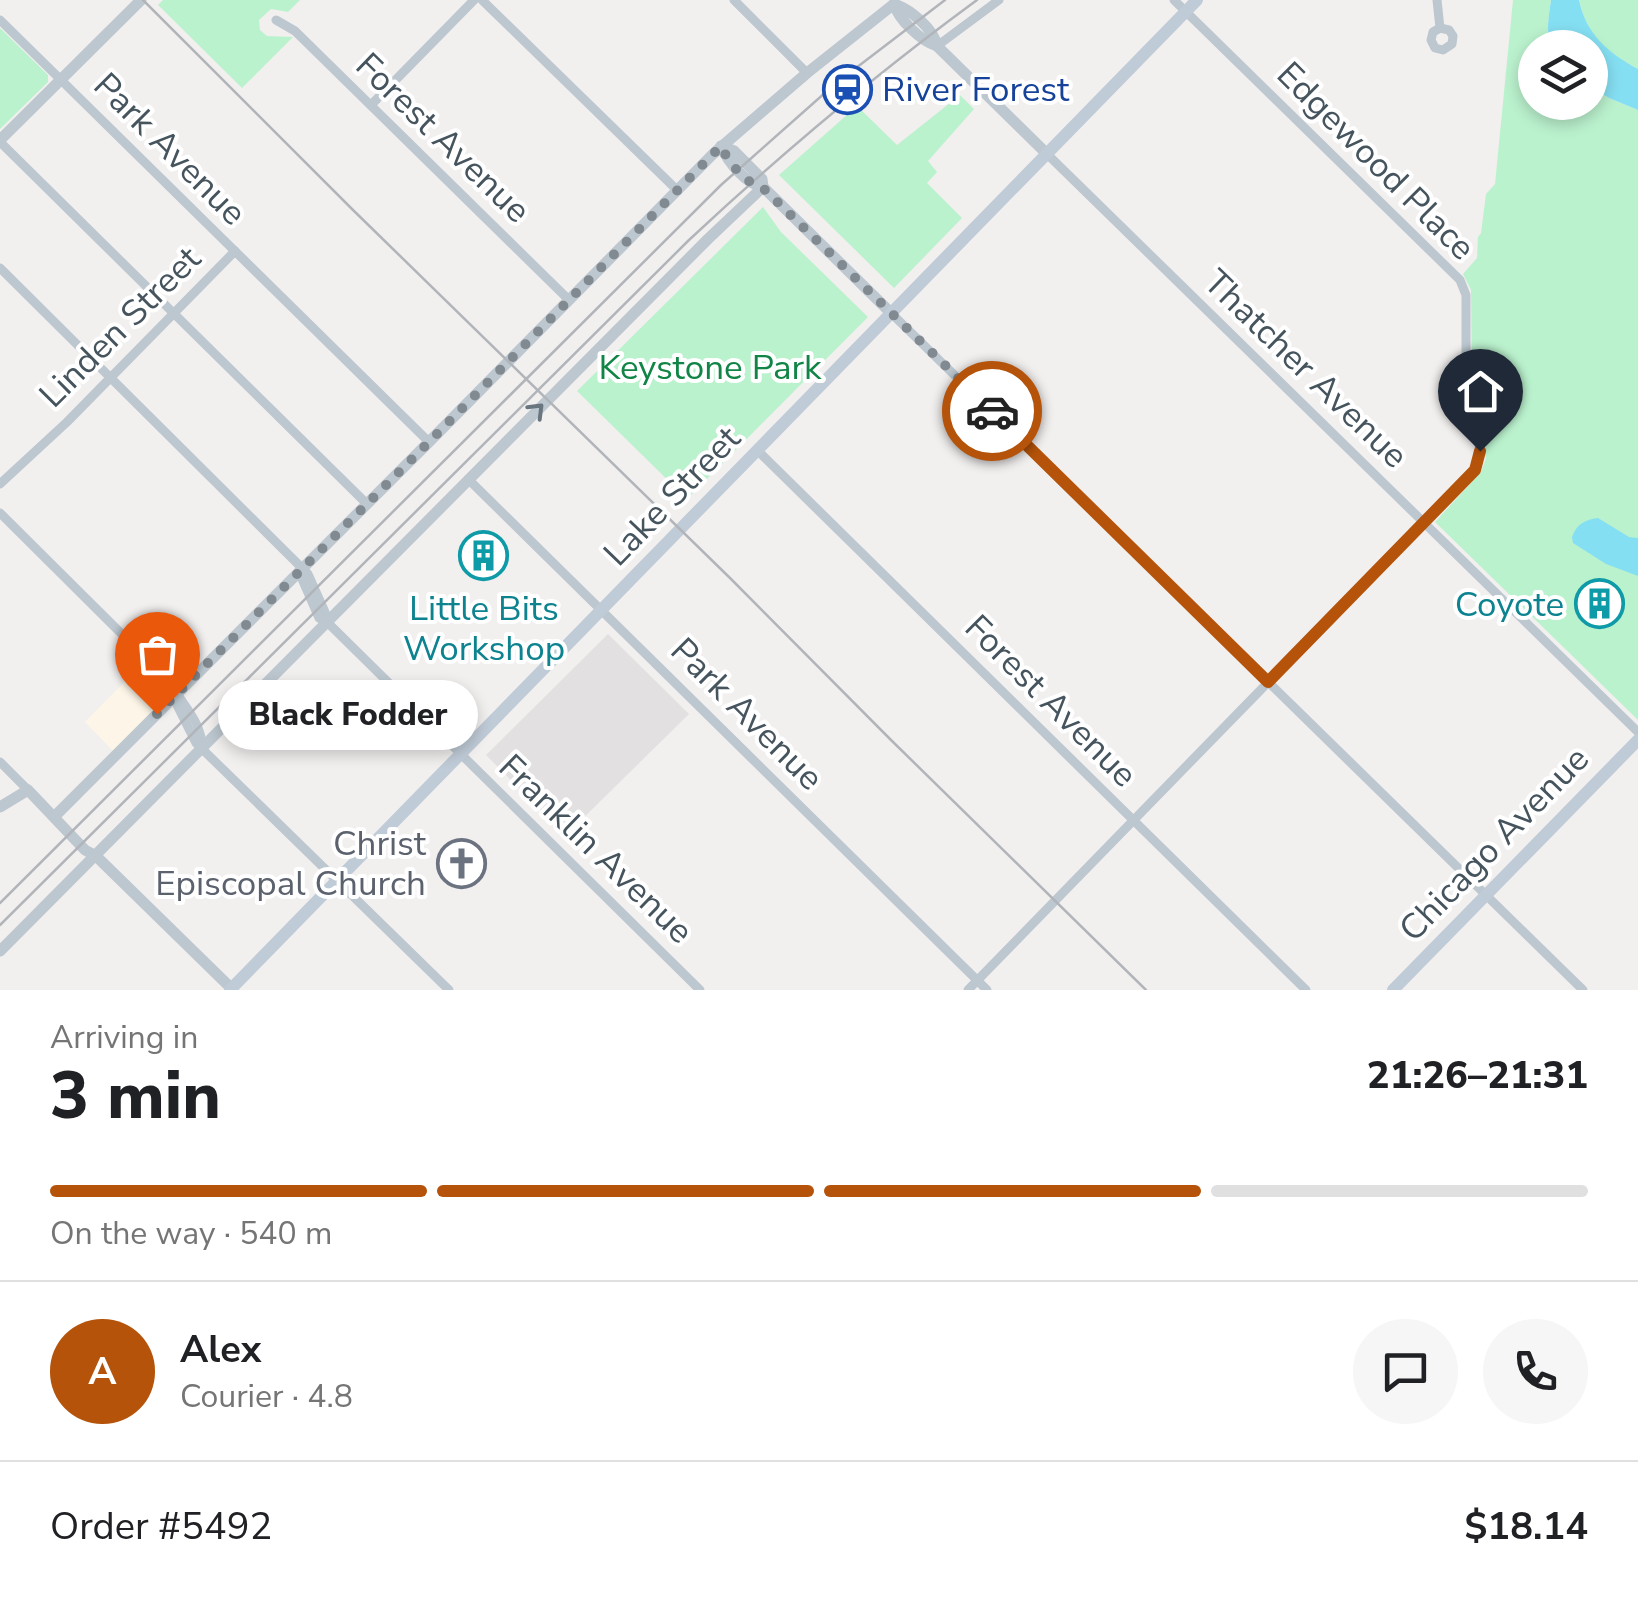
<!DOCTYPE html>
<meta charset="utf-8">
<style>
:root{--surface:#fff;--page:#f6f6f6;--text:#202124;--muted:#757577;--line:#e0e0e0;--accent:#b45309}
body{margin:0;font-family:"Nunito Sans",sans-serif;background:var(--page);color:var(--text);height:100vh;display:flex;flex-direction:column;font-size:38px;white-space:nowrap}
*{box-sizing:border-box;margin:0}
p{font-size:32px;color:var(--muted)}
.icon{flex:none;width:55px;height:55px;fill:none;stroke:currentColor;stroke-width:2;stroke-linecap:round;stroke-linejoin:round}
.map{position:relative;height:990px;overflow:hidden}
.panel{display:flex;flex-direction:column;background:var(--surface);flex:1}
.panel>*{flex:none}
.tools{position:absolute;left:1518px;top:30px;display:grid;gap:20px}
.tools a{display:grid;place-items:center;width:90px;height:90px;border-radius:50%;background:var(--surface);box-shadow:0 5px 15px #0003;font-size:50px}
.pin{position:absolute;display:grid;place-items:center;width:85px;height:85px;color:#fff;margin:-102px -42px;border-radius:50% 50% 50% 0;rotate:-45deg;box-shadow:0 0 10px #0007}
.pin .icon{rotate:45deg}
.courier{position:absolute;display:grid;place-items:center;width:100px;height:100px;margin:-50px;border:8px solid #b45309;border-radius:50%;background:#fff;color:#222;box-shadow:0 2px 12px #0007}
.bubble{position:absolute;height:70px;border-radius:35px;background:var(--surface);box-shadow:0 5px 15px #0003;font-size:32px;font-weight:800;line-height:70px;text-align:center}
.head em{font-style:normal;font-weight:800}
.head div{display:flex;flex-direction:column-reverse}
.head{display:flex;align-items:center;justify-content:space-between;height:170px;padding:0 50px}
h1{font-size:65px;font-weight:800;line-height:75px}
.bar{display:grid;grid-template-columns:repeat(4,1fr);gap:15px 10px;align-content:center;height:120px;padding:0 50px}
.bar i{height:12px;border-radius:8px;background:var(--line)}
.bar .active{background:var(--accent)}
.bar p{grid-column:span 4}
.line{display:flex;align-items:center;gap:25px;padding:0 50px;border-top:2px solid var(--line)}
.line div{flex:1}
.round{display:grid;place-items:center;flex:none;width:105px;height:105px;border-radius:52px;background:var(--page)}
.map>svg:first-child{display:block}
</style>
<div class="map">
<svg width="1638" height="990" viewBox="0 0 1638 990">
<rect width="100%" height="100%" fill="#f2efef"/>
<polygon fill="#fdf6e8" points="143,663 167,687 167,696 114,752 85,722"/>
<polygon fill="#e3e0e1" points="608,634 689,714 566,835 486,755"/>
<g fill="#bbf2ce">
<polygon points="163,0 300,0 288,12 271,9 259,20 260,30 267,36 293,37 242,88 158,5"/>
<path d="M 1513,0 L 1551,0 C 1549,16 1545,32 1552,47 L 1535,48 L 1535,102 L 1590,102 L 1590,86 L 1609,98 L 1638,110 L 1638,720 L 1435,522 L 1481,472 L 1486,458 L 1472,386 L 1471,290 L 1463,274 L 1477,258 L 1478,237 L 1481,233 L 1486,194 L 1495,184 Z"/>
<path d="M 1579,0 L 1638,0 L 1638,69 C 1606,52 1587,36 1579,0 Z"/>
<polygon points="0,28 48,75 48,82 0,129"/>
<polygon points="960,95 974,109 928,161 937,172 927,183 962,218 894,288 779,175 857,106 897,145"/>
<polygon points="763,207 781,232 868,317 687,499 577,391"/>
</g>
<g fill="#85dff2">
<path d="M 1551,0 L 1579,0 C 1586,34 1608,53 1638,69 L 1638,110 L 1609,98 L 1590,86 L 1590,48 L 1552,47 C 1545,32 1549,16 1551,0 Z"/>
<path d="M 1598,518 L 1629,537 L 1638,538 L 1638,576 L 1606,564 L 1573,543 L 1572,537 C 1577,524 1584,520 1598,518 Z"/>
</g>
<g fill="none" stroke-linecap="round" stroke-linejoin="round">
<g stroke="#bcc7cf" stroke-width="9">
<polyline points="482,0 678,191"/>
<polyline points="734,0 807,73"/>
<polyline points="1437,0 1440,28 1433,32 1431,40 1435,48 1443,50 1452,44 1453,36 1449,30 1440,28"/>
<polyline points="0,20 429,442"/>
<polyline points="276,20 295,31 569,300"/>
<polyline points="937,46 999,0"/>
<polyline points="371,105 474,0"/>
<polyline points="0,142 367,504"/>
<polyline points="1046,153 1638,732"/>
<polyline points="0,268 308,574 325,612 326,621"/>
<polyline points="891,313 1583,990"/>
<polyline points="758,451 1306,990"/>
<polyline points="468,479 987,990"/>
<polyline points="0,484 67,422 235,251"/>
<path d="M 0,513 L 171,683 C 181,704 202,721 202,747"/>
<polyline points="301,569 302,579 319,618 326,621 700,990"/>
<polyline points="176,694 177,705 196,743 449,990"/>
<polyline points="0,762 28,790"/>
<polyline points="968,990 1475,470 1480,451 1466,383 1466,295 1460,280 1174,0"/>
</g>
<g stroke="#bcc7cf" stroke-width="11">
<path d="M 894,4 C 899,20 921,41 937,46 L 1046,153"/>
<path d="M 894,4 C 910,9 934,29 937,46"/>
<polyline points="0,140 141,0"/>
<path d="M 721,146 C 728,162 746,184 763,187 L 891,313"/>
<polyline points="721,146 734,151 762,179 763,187"/>
<polyline points="0,807 28,790 85,850 96,856 233,990"/>
<polyline points="55,816 429,442 713,154 807,73 894,4"/>
<polyline points="0,951 708,239 763,187"/>
</g>
<g stroke="#bfcbd7" stroke-width="12">
<polyline points="230,990 1197,0"/>
<polyline points="1393,990 1638,740"/>
</g>
<g stroke="#b1b5ba" stroke-width="2.5">
<polyline points="143,0 353,210 730,578 891,740 1146,990"/>
<polyline points="0,903 721,185 835,84 945,0"/>
<path d="M 0,925 L 689,240 C 780,155 876,74 977,0"/>
</g>
</g>
<defs><path id="oneway-chevron" d="M-2-3.5L2.5 0L-2 3.5" fill="none" stroke-width="1.6" stroke-linecap="round" stroke-linejoin="round" transform="scale(2.5)"/></defs>
<use stroke="#697680" href="#oneway-chevron" transform="translate(537 410) rotate(-45)"/>
<g fill="none" stroke-linecap="round" stroke-linejoin="round">
<path stroke="#828a91" stroke-width="10" stroke-dasharray="0 18" d="M 157,714 L 429,442 L 721,146 C 728,162 746,184 763,188 L 992,411"/>
<polyline stroke="#b45309" stroke-width="12" points="992,411 1268,682 1475,470 1480,451"/>
</g>
<defs>
<symbol id="station-ring" viewBox="-11 -11 22 22"><circle r="9.5" fill="#fff" stroke="#1a4fb4" stroke-width="1.5"/><path d="M-3-6H3Q5-6 5-4V2Q5 4 3 4L4.5 6H3L1.5 4h-3L-3 6H-4.5L-3 4Q-5 4-5 2V-4Q-5-6-3-6ZM-3.5-4v3h7v-3ZM-3.5 1v1.5H-2V1ZM2 1v1.5H3.5V1Z" fill="#1a4fb4"/></symbol>
<symbol id="building-ring" viewBox="-11 -11 22 22"><circle r="9.5" fill="#fff" stroke="#0f9aa8" stroke-width="1.5"/><path d="M-4-6H4V6H1V3H-1V6H-4ZM-2.5-4.3h1.7v1.8h-1.7ZM.8-4.3h1.7v1.8H.8ZM-2.5-1h1.7V.8h-1.7ZM.8-1h1.7V.8H.8Z" fill="#0f9aa8"/></symbol>
<symbol id="church-ring" viewBox="-11 -11 22 22"><circle r="9.5" fill="#fff" stroke="#6b7280" stroke-width="1.5"/><path d="M-1.2-6h2.4v3.5h3.3v2.4h-3.3V6h-2.4V-.1h-3.3v-2.4h3.3Z" fill="#6b7280"/></symbol>
</defs>
<g fill-rule="evenodd">
<use href="#station-ring" x="820" y="62" width="55" height="55"/>
<use href="#building-ring" x="456" y="528" width="55" height="55"/>
<use href="#building-ring" x="1572" y="576" width="55" height="55"/>
<use href="#church-ring" x="434" y="836" width="55" height="55"/>
</g>
<g text-anchor="middle" dominant-baseline="central" stroke-width="8" stroke-linejoin="round" paint-order="stroke">
<g font-size="35" fill="#164399" stroke="#fff" text-anchor="start">
<text x="882" y="89">River Forest</text>
</g>
<g font-size="35" fill="#46545e" stroke="#fff">
<text transform="translate(443 138) rotate(44)">Forest Avenue</text>
<text transform="translate(170 149) rotate(45)">Park Avenue</text>
<text transform="translate(1376 161) rotate(45)">Edgewood Place</text>
<text transform="translate(120 327) rotate(-45)">Linden Street</text>
<text transform="translate(1306 369) rotate(44)">Thatcher Avenue</text>
<text transform="translate(672 496) rotate(-46)">Lake Street</text>
<text transform="translate(1051 701) rotate(45)">Forest Avenue</text>
<text transform="translate(747 714) rotate(45)">Park Avenue</text>
<text transform="translate(1494 844) rotate(-46)">Chicago Avenue</text>
<text transform="translate(596 849) rotate(44)">Franklin Avenue</text>
</g>
<g font-size="35" fill="#118546" stroke="#fff">
<text x="710" y="367">Keystone Park</text>
</g>
<g font-size="35" fill="#0d838f" stroke="#fff" text-anchor="end">
<text x="1564" y="604">Coyote</text>
<text x="484" y="608" text-anchor="middle">Little Bits<tspan x="484" dy="40">Workshop</tspan></text>
</g>
<g font-size="35" fill="#5b616d" stroke="#fff" text-anchor="end">
<text x="426" y="843">Christ<tspan x="426" dy="40">Episcopal Church</tspan></text>
</g>
</g>
</svg>
<div class="tools">
<a><svg class="icon" aria-label="layers" viewBox="0 0 24 24"><path d="M12 4l9 5-9 5-9-5zM3 14l9 5 9-5"/></svg></a>
</div>
<div class="pin" style="left:157px;top:714px;background:#ea580c"><svg class="icon" aria-label="bag" viewBox="0 0 24 24"><path d="M5 8h14l-1 12H6zM9 8a3 3 0 0 1 6 0"/></svg></div>
<div class="pin" style="left:1480px;top:451px;background:#1f2937"><svg class="icon" aria-label="home" viewBox="0 0 24 24"><path d="M3 11l9-7 9 7M6 9v11h12V9"/></svg></div>
<div class="courier" style="left:992px;top:411px"><svg class="icon" aria-label="car" viewBox="0 0 24 24"><path d="M5 17H2v-5l4-1 3-4h7l3 4 3 1v5h-3M9 17h6M6 11h13"/><circle cx="7" cy="17" r="2"/><circle cx="17" cy="17" r="2"/></svg></div>
<div class="bubble" style="left:218px;top:680px;width:260px">Black Fodder</div>
</div>
<section class="panel">
<div class="head"><div><h1>3 min</h1><p>Arriving in</p></div><em>21:26–21:31</em></div>
<div class="bar"><i class="active"></i><i class="active"></i><i class="active"></i><i></i><p>On the way · 540 m</p></div>
<div class="line" style="height:180px"><b class="round" style="background:var(--accent);color:#fff">A</b><div><b>Alex</b><p>Courier · 4.8</p></div><a class="round"><svg class="icon" aria-label="chat" viewBox="0 0 24 24"><path d="M4 5h16v11H9l-5 4z"/></svg></a><a class="round"><svg class="icon" aria-label="phone" viewBox="0 0 24 24"><path d="M5 4h4l2 5-3 2q2 4 5 5l2-3 5 2v4C11 20 4 13 5 4z"/></svg></a></div>
<div class="line" style="height:130px"><div>Order #5492</div><b>$18.14</b></div>
</section>
